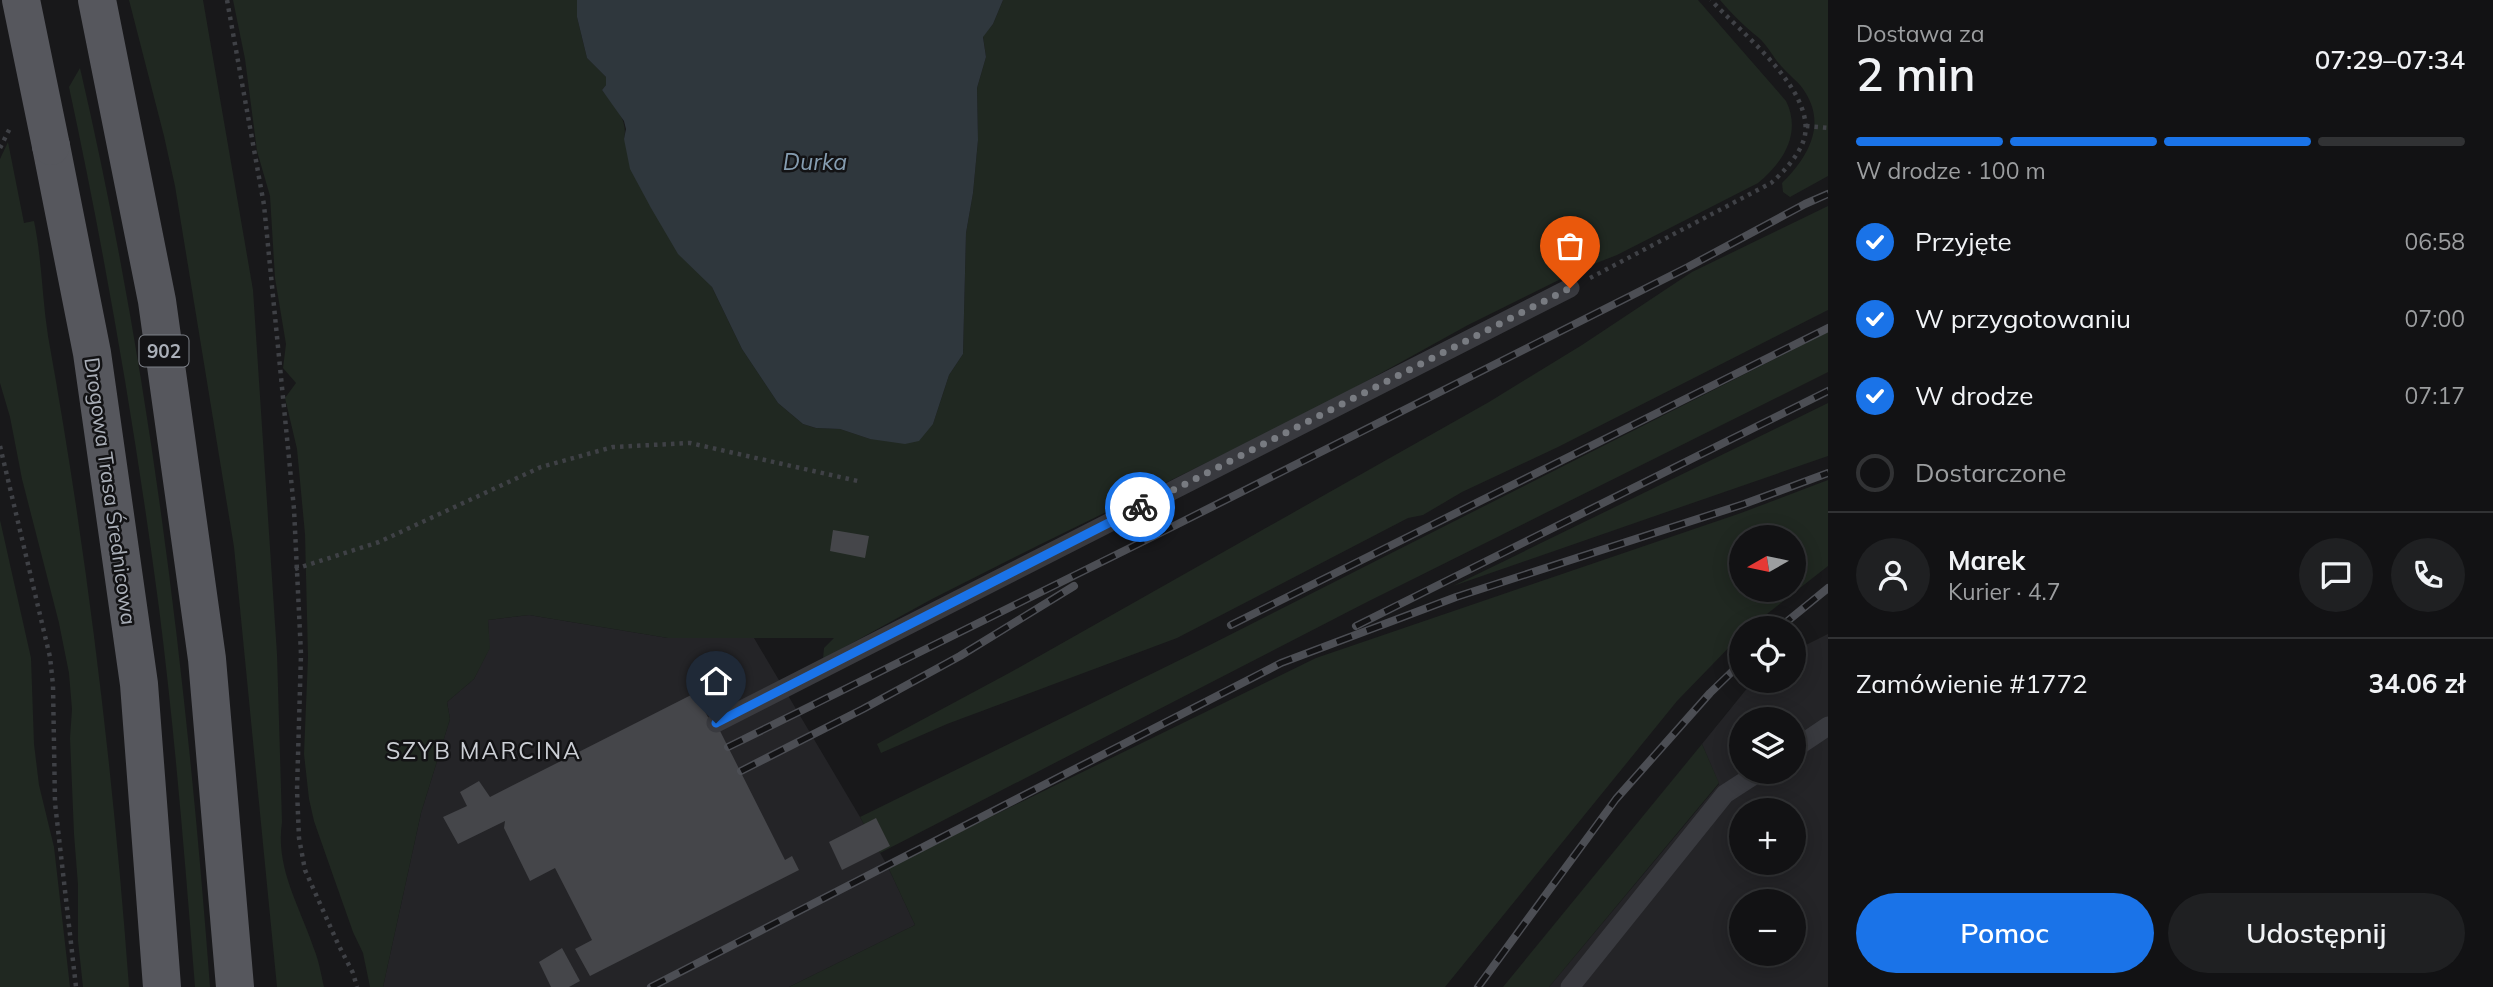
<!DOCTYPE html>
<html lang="pl">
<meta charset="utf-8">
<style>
:root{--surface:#121214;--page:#1f2022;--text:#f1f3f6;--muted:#9c9ea0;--line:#313234;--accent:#1a73e8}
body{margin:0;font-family:Mulish,sans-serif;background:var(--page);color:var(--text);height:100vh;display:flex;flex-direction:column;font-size:26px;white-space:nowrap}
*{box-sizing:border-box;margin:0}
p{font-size:23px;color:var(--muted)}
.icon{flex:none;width:38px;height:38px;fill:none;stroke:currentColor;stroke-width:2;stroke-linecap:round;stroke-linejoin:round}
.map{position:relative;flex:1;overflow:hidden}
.sheet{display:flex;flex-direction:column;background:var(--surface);width:665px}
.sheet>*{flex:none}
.needle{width:46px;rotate:261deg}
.buttons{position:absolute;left:1729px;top:525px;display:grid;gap:14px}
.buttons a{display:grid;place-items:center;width:77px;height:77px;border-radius:50%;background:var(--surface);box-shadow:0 4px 18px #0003,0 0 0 2px var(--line);font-size:35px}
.pin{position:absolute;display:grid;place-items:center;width:60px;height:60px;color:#fff;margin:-72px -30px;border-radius:50% 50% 50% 0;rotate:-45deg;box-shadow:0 0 7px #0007}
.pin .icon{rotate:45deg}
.courier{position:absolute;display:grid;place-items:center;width:70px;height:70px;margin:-35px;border:5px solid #1a73e8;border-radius:50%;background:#fff;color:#222;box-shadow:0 2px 9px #0007}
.overview em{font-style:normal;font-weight:600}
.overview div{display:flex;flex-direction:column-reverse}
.overview{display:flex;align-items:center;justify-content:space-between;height:119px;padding:0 28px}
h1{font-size:46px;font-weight:600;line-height:52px}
.bar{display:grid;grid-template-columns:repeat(4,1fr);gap:10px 7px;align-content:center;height:84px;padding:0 28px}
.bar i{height:9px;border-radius:5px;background:var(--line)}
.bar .active{background:var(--accent)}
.bar p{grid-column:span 4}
.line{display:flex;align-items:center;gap:18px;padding:0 28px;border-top:2px solid var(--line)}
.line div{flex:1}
.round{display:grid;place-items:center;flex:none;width:74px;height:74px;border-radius:37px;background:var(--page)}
ol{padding:0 28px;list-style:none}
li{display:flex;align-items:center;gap:21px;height:77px}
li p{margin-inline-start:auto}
li .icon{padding:7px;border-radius:50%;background:var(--accent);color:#fff;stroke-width:4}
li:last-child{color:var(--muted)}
li i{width:38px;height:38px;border:4px solid var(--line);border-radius:50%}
.cta{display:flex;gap:14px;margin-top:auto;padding:14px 28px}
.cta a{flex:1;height:80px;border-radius:42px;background:var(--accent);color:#fff;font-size:28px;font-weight:600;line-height:80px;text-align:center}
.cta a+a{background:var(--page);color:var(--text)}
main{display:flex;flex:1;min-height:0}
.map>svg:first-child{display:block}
</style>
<main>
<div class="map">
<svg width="1828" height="987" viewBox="0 0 1828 987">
<rect width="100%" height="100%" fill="#18181a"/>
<g fill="#242427" fill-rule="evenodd">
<polygon points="529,615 668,638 754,638 860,817 888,867 915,925 789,987 383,987 421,813 450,719 447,702 474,679 489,649 488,620"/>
<path d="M 1828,634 L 1828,987 L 1549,987 L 1719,784 L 1702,744 L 1753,681 L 1794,681 L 1794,651 ZM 1741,719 L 1794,719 L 1794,772 L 1741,772 ZM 1741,810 L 1794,810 L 1794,863 L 1741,863 ZM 1741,901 L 1794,901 L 1794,954 L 1741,954 Z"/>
</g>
<g fill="#202821" fill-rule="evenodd">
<path d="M 129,0 L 203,0 L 253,290 L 277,654 L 282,822 C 275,868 300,907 314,949 C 319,961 321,974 324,987 L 277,987 L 234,547 L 175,186 L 164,136 Z"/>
<path d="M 233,0 L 577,0 L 577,17 L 587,58 L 606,77 L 606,85 L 602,90 C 613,105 629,119 624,139 L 703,276 L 712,287 L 742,349 L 778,403 L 803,424 L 816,428 L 840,429 L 870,439 L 933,424 L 949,375 L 963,354 L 966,233 L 973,193 L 978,140 L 977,88 L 986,57 L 983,36 L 993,24 L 1003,0 L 1698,0 L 1786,101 C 1802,133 1783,163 1758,183 L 1617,255 L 1581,269 L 1468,325 L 1318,408 L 1037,546 L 932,599 L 823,659 L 824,648 L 834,638 L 668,638 L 529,615 L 488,620 L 490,648 L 474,679 L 447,702 L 450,719 L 421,813 L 383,987 L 370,987 L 363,953 L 353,932 L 335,881 L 314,821 L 309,799 L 304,754 L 308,657 L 305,534 L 297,449 L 285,398 L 296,383 L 283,368 L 286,344 L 275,278 L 270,196 L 257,151 L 245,59 Z"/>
<path d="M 1720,0 L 1828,0 L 1828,176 L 1790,197 L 1783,192 L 1782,183 C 1807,158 1827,126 1805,92 C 1800,83 1790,76 1783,68 C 1774,59 1768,46 1759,38 C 1743,25 1733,15 1720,0 Z"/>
<path d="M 80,68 C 150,369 187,679 210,987 L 195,987 C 185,861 175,734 159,608 C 136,434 106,259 69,87 Z"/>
<path d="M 8,142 L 24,223 L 34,221 C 42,259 42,298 48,336 C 87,552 113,769 129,987 L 83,987 L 78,941 L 78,885 L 74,834 L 70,738 L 72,709 L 69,673 L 59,623 L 22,479 L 10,417 L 0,383 L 0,159 Z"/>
<polygon points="1828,206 1828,310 1558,447 1462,492 1423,515 1408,518 1177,638 947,724 881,753 877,744 1011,672 1489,402 1582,345 1692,272"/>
<polygon points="1828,332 1828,372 1365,603 880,853 860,817 1200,650"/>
<polygon points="1828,403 1828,456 1453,586"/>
<path d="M 1828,480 L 1828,566 L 1749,628 L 1741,628 L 1741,635 L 1677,701 L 1445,987 L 789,987 L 915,925 L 888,867 L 1316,658 L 1741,513 ZM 1741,537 L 1794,537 L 1794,590 L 1741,590 Z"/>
<polygon points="0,520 31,658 34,744 39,785 54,847 70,987 0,987"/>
<polygon points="1702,744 1719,783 1549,987 1503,987"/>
</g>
<polygon fill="#2f373d" points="577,0 1003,0 993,24 983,37 986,57 977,88 978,140 973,193 966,233 963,354 949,375 933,424 919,441 905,444 870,439 840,429 816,428 803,424 778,403 742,349 712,287 678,254 651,208 630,169 624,139 626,129 624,121 602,90 606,85 606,77 587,58 577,17"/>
<g fill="#45464a">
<polygon points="833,530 869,536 865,558 830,551"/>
<polygon points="695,693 709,719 713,717 785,860 792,856 799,870 590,976 575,949 592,940 555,868 530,881 504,828 505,821 458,844 443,817 467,806 460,792 479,781 490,797"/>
<polygon points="876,818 890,846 842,870 829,842"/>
<polygon points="562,948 580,981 569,987 551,987 539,962"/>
</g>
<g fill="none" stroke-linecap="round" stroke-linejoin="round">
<g stroke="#3f4146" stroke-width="4.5" stroke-dasharray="3.5 5" stroke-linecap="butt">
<polyline points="227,0 264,205 294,509 301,654 297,790 299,838 305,870 338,944 353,973 357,987"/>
<polyline points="1806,126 1828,128"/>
<polyline points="0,148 11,126"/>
<path d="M 1590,278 L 1771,183 C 1784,172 1802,152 1805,135 C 1813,88 1740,32 1711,0"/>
<polyline points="0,446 50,657 53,685 55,803 76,987"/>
<polyline points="295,569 379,542 541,467 613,447 690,443 862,482"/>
</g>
<g stroke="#393a3f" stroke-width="19">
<polyline points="716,723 1570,288"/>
<polyline points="1794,749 1828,726"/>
<polyline points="1570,987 1725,794 1759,772"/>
</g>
<g stroke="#56575d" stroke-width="38">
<polyline points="97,0 157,301 207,659 235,987"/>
<polyline points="51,146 92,353 139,684 162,987"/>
</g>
<defs>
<g id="rail">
<polyline points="1231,625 1828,328"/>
<polyline points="1356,626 1828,391"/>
<polyline points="1779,628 1828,588"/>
<polyline points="728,747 1154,536 1688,267 1805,204 1828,194"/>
<polyline points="741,771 863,709 960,656 1074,586"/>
<polyline points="651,987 1281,663 1456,597 1744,504 1828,473"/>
<polyline points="1478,987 1616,799 1710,693 1741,663"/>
</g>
</defs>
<use href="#rail" stroke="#4c4e54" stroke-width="8"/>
<use href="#rail" stroke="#131315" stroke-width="5" stroke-dasharray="16" stroke-linecap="butt"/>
<polyline stroke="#56575d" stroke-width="38" points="21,0 51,146"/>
</g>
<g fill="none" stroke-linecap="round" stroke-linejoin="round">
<polyline stroke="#787b81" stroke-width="7" stroke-dasharray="0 12.6" points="1140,507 1570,288"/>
<polyline stroke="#1a73e8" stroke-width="9" points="716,723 1140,507"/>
</g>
<g text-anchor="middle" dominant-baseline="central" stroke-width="5" stroke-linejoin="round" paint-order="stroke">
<rect fill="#131315" stroke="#7d8188" stroke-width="2" x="139.5" y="335.5" width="49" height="31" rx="5"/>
<g font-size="19" font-weight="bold" fill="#abb0b9">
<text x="164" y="351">902</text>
</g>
<g font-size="21" fill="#abb0b9" stroke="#131315">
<text transform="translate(111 491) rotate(82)">Drogowa Trasa Średnicowa</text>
</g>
<g font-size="23" font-style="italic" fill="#859db1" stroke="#131315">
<text x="815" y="161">Durka</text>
</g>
<g font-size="23" letter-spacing="2" fill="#cccfd5" stroke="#131315">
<text x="484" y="750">SZYB MARCINA</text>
</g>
</g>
</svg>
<div class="buttons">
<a><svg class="needle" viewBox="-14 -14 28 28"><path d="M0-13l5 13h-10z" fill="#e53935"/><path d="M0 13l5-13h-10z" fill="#9c9ea0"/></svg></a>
<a><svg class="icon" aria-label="locate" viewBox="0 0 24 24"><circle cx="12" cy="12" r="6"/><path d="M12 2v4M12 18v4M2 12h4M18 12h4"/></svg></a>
<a><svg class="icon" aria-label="layers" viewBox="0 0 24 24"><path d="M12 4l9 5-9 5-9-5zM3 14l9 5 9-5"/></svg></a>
<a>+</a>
<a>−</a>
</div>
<div class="pin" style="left:1570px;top:288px;background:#ea580c"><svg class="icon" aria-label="bag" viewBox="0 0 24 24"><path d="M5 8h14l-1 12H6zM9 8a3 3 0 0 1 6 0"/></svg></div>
<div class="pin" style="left:716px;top:723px;background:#1f2937"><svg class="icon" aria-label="home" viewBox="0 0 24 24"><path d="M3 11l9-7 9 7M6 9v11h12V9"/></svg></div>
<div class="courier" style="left:1140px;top:507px"><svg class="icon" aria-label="bike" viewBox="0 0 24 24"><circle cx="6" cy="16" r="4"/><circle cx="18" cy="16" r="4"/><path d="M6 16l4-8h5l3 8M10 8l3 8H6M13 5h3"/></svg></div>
</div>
<section class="sheet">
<div class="overview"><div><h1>2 min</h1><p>Dostawa za</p></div><em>07:29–07:34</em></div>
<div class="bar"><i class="active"></i><i class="active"></i><i class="active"></i><i></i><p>W drodze · 100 m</p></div>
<ol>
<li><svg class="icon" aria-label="check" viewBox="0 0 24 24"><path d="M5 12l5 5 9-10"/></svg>Przyjęte<p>06:58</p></li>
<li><svg class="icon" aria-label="check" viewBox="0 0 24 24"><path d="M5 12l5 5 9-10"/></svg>W przygotowaniu<p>07:00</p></li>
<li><svg class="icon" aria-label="check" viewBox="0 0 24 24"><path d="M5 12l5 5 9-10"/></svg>W drodze<p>07:17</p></li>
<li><i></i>Dostarczone</li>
</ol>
<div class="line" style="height:126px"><a class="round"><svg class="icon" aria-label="person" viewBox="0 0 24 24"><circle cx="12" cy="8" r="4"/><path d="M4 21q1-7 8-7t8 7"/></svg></a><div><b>Marek</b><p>Kurier · 4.7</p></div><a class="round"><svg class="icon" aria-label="chat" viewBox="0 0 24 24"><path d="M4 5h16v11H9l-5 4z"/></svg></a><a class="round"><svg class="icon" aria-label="phone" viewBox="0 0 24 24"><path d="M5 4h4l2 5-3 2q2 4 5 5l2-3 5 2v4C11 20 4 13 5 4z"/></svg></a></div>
<div class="line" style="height:91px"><div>Zamówienie #1772</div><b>34.06 zł</b></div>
<div class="cta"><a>Pomoc</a><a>Udostępnij</a></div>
</section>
</main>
